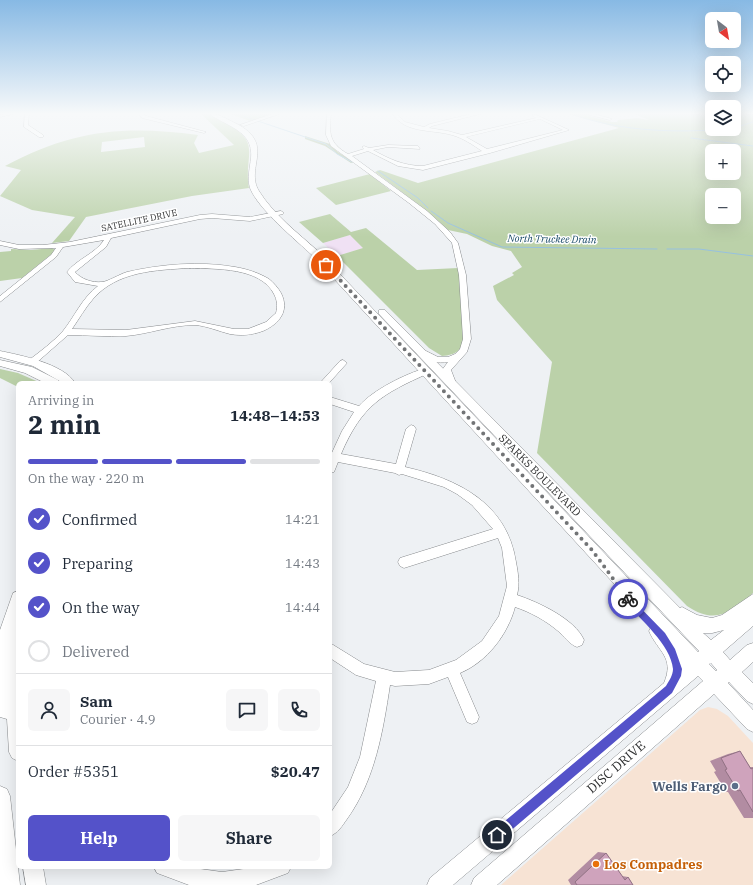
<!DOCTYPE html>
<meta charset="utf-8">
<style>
:root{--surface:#fff;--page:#f6f6f7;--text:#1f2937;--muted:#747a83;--line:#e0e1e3;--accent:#5452c9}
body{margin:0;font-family:"IBM Plex Serif",serif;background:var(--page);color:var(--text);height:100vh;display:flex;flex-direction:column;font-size:15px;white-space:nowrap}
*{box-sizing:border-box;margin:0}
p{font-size:13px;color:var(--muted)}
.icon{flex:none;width:22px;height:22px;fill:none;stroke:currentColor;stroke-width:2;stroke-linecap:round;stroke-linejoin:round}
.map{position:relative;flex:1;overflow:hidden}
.details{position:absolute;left:16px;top:381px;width:316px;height:488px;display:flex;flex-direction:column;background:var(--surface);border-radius:6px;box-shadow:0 4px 16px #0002}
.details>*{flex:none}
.needle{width:26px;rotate:149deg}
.buttons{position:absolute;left:705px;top:12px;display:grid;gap:8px}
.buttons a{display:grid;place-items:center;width:36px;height:36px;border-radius:6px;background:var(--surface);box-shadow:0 4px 16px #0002;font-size:20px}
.pin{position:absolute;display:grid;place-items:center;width:34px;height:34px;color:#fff;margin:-17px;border:2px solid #fff;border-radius:50%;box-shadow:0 1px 4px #0007}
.courier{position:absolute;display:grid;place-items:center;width:40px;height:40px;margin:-20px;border:3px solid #5452c9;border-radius:50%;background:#fff;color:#222;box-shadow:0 1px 5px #0007}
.overview em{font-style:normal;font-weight:700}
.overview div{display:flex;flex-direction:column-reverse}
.overview{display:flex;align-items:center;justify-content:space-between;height:68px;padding:0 12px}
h1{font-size:26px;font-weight:700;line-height:30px}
.bar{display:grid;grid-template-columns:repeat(4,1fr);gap:6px 4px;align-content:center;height:48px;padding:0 12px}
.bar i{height:5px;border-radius:3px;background:var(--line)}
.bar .current{background:var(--accent)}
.bar p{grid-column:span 4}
.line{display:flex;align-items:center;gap:10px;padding:0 12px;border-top:1px solid var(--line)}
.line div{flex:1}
.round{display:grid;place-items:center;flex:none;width:42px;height:42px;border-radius:6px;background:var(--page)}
ol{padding:0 12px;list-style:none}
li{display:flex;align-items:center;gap:12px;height:44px}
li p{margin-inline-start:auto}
li .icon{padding:4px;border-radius:50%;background:var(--accent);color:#fff;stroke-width:4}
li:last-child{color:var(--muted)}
li i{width:22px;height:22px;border:2px solid var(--line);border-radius:50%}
.button{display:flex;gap:8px;margin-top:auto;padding:8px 12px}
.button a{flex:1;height:46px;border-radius:6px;background:var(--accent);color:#fff;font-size:16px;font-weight:700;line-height:46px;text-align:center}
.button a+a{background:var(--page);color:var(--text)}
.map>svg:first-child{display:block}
</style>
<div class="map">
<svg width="753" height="885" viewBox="0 0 753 885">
<rect width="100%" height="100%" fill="#eef1f4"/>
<polygon fill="#f7e3d4" points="708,707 717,709 728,716 753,743 753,885 501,885 700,710"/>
<polygon fill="#f0e1f4" points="350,235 363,248 337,256 323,243"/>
<g fill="#bbd1a9" fill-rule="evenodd">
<path d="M 200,113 C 208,113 215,118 223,122 C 264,142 243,154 249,188 L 192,196 L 86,217 L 69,241 L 52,243 L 75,217 L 32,210 L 0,196 L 21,170 L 5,166 C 72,130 124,125 198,135 L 194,143 L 199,153 L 234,145 ZM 144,137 L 145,147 L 101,152 L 102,142 Z"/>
<polygon points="228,113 276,113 250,121"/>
<path d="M 565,113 L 578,113 L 612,122 L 617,122 L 618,120 L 637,118 L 649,120 L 632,113 L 712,113 L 712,129 L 734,130 L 736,130 L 737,126 L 734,127 L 734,113 L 753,113 L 753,593 C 731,613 715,625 687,606 L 537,453 L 552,362 L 497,300 L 493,286 L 514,275 L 512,273 L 522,267 L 511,251 L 492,246 L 467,234 L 448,230 L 428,212 L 375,172 L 380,170 L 418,183 L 619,128 ZM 712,151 L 734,151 L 734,173 L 712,173 ZM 712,195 L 734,195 L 734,217 L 712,217 Z"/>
<polygon points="370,174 391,191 336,205 316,188"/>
<path d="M 330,214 L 351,232 L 366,228 L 417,270 L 458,268 C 460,282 468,338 461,348 C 458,353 448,356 442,356 L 429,348 L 337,256 L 363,248 L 350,235 L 323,243 L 299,222 Z"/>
<polygon points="52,248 55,250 53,253 22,278 0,281 0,252 11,251 11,249 31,250"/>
<polygon points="0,369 18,373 41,383 18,383 18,387 0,378"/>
</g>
<polygon fill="#a2b890" points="305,136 330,144 338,152 354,162 351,163 325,146 305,139"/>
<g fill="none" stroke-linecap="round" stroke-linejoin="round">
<g stroke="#97c1df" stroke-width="1">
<polyline points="234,113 326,144 337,154 352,162"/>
<path d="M 568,113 C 621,132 674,133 729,129"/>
<polyline points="734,128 753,122"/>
<polyline points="691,138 753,146"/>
<polyline points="378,171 418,198 428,208"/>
<polyline points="431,211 448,223 502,247 657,249"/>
<polyline points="667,249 699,249 753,256"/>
</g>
<defs>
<g id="minor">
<polygon points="7,113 17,113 0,117 0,115"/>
<polygon points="25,113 29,113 28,125 43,135 43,137 39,137 24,127"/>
<polygon points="139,113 143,113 146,116 206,132 204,133 142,118"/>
<polygon points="275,113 282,113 244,126 240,125"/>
<path d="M 327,113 L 331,113 C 329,134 329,143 348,154 L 364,149 L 362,147 L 364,146 L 369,148 L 388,145 L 418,146 L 420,149 L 388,147 L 373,150 C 389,159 404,166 423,166 L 482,151 C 473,145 463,138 452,135 C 431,129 405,134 392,113 L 396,113 L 405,122 L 424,127 L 430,124 L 475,113 L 484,113 L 432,126 L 429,128 L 448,131 L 462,135 L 536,118 L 532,115 L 534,114 L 569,130 L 490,153 L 423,170 L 398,166 L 368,151 L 352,156 L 427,211 L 450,232 L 458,243 L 466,275 L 471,339 L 467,352 L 451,370 L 456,383 L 455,385 L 449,385 L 442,370 L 448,362 C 438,364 426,361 420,353 L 424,350 L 438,357 L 448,357 L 455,354 L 460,349 L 463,339 L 459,275 L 452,243 L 435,224 L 409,203 L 331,146 L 326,135 ZM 540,119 L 563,130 L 487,149 L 466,137 Z"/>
<polygon points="582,113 591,113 612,119 610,120"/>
<path d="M 281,211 L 284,213 L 283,214 L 250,221 L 212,218 L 200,219 L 111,238 L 106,247 L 75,272 C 81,279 92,283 102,282 C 107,282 120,274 127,272 C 162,264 200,261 235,267 C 247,269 259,273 269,279 C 274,283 278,288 281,293 C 290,311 279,324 263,331 C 252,335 241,336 230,334 C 218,331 207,326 195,325 C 171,325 149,334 126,336 C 107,337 87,335 68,335 L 35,364 L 29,364 L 28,362 L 29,360 C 41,351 53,342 63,331 C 75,316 82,298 98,286 L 75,282 L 67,272 C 77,259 95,254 104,240 L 63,247 L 56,257 L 0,302 L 0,296 L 51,255 L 56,248 L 19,249 L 0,245 L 0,241 L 19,245 L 43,245 L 70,242 L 200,215 L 212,214 L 250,217 ZM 190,268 C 216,269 260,267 274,294 C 277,300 278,306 276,313 L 266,322 L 248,329 L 234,329 L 195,321 L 126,330 L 72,329 C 79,319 85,308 93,299 C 117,271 156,270 190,268 Z"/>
<polygon points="343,360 347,363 329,383 320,383 340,361"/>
<path d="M 426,368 L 430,371 L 429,373 C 382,394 362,405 341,454 L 396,464 L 406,429 L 411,425 L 414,426 L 416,429 L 405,467 C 458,479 507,503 516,562 C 518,573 520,584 517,595 C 538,602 575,619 584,640 L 582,645 L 577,647 C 569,644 564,636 558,631 C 545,620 530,612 515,607 C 508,634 487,662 460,673 L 479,717 L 477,722 L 472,724 L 467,722 L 448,677 L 429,684 L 395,686 L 390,685 C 383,731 375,780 347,819 C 342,826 338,833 330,836 L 330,814 L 348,787 L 360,757 L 376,681 L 356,675 L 330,658 L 330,643 L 364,664 L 395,672 L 429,670 L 456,660 L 482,641 L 499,616 L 507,586 L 502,548 L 498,538 L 404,568 L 400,566 L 398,562 L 400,558 L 493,529 L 472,505 L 457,494 L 444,487 L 402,474 L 399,475 L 395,473 L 338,462 L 334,472 L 330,473 L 330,457 L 342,431 L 354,412 L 330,404 L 330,397 L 359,406 C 373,390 405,374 426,368 Z"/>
<polygon points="154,867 186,867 222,872 258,867 291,867 288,873 256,885 189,885 157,873"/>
</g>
<g id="major">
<path d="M 208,113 C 217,113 225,118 233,122 C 278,143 244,167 259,191 C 274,215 298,233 319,252 L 698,652 L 699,651 L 379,314 L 379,310 L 385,310 L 680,608 L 682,607 L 697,615 L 712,618 L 722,615 L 753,594 L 753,626 L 723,652 L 730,660 L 747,645 L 753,643 L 753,662 L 742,672 L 753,683 L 753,704 L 747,701 L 729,682 L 728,683 L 753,710 L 753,732 L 747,729 L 714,694 L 497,885 L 471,885 L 474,878 L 703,681 L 698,676 L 453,885 L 427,885 L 430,878 L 664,683 C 675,657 658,652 649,631 L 652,625 L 313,256 C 296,240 258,209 250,188 C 247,178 250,167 251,158 C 254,130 225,126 208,113 ZM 724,630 L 711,640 L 703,633 L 712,633 ZM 711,663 L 717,670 L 716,671 L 709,664 Z"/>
<path d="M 0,351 C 20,355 64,364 75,383 L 63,383 L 33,366 L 0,357 Z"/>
<polygon points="0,360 32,367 58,380 59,383 45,383 25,373 0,366"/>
<polygon points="18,591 18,761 12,758 9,752 7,719 0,717 0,630 13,593"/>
<polygon points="0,786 7,789 10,796 20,885 0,885"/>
<polygon points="23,867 43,867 46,885 26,885"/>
</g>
</defs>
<use href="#minor" stroke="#878a8d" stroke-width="1"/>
<use href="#major" stroke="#878a8d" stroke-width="1"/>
<use href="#minor" fill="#fff" fill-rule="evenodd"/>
<use href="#major" fill="#fff" fill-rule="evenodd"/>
</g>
<g fill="#b28ca2">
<polygon points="740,751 750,767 753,767 753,818 744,818 728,792 726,792 714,772 716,771 710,761 728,754"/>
<polygon points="598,852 606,853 622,876 628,877 633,885 571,885 568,880"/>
</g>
<g fill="#cfa3bc" stroke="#917284">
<polygon points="740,751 751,769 753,768 753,812 740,790 738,791 725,770 727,769 721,758"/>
<polygon points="606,853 625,880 628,877 633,885 577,885 575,882"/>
</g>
<linearGradient id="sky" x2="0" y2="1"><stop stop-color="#87b9e4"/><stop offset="0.48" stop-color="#f7f9fa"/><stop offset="1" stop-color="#f7f9fa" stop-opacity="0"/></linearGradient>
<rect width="753" height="237" fill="url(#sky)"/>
<path fill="#5452c9" d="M 628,595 L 665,633 L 675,649 L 682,669 L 681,676 L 672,693 L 501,839 L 497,840 L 493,839 L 491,835 L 493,831 L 666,686 C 669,681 673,675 673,669 C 671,645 640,619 625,602 L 624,599 Z"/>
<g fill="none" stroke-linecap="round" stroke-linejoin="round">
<polyline stroke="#727476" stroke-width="4" stroke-dasharray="0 7.2" points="326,265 592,550 628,599"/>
</g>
<circle fill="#5c6f8a" stroke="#fff" stroke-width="1.5" cx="735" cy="786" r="4"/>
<circle fill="#e8710a" stroke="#fff" stroke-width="1.5" cx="596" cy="864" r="4"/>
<g text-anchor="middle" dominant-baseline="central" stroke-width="3" stroke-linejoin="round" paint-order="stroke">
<g font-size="9" fill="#303132" stroke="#fff">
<text transform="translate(139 220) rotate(-12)">SATELLITE DRIVE</text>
</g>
<g font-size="10" font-style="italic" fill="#164866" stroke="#fff">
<text transform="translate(552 239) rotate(1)">North Truckee Drain</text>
</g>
<g font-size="11" fill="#303132" stroke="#fff">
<text transform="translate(540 475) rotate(45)">SPARKS BOULEVARD</text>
</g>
<g font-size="13" fill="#303132" stroke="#fff">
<text transform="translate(616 767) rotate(-41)">DISC DRIVE</text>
</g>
<g font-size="13" font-weight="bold" fill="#4e5e75" stroke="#fff" text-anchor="end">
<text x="727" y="786">Wells Fargo</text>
</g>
<g font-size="13" font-weight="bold" fill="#c56008" stroke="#fff" text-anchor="start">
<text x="604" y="864">Los Compadres</text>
</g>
</g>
</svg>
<div class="buttons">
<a><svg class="needle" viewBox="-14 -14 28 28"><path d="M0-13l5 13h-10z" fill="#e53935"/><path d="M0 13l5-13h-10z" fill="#747a83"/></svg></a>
<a><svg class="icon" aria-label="locate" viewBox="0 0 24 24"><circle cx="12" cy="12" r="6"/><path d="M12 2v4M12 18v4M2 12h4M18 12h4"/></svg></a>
<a><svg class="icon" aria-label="layers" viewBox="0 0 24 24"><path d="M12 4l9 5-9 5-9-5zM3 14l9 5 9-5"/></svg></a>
<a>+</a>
<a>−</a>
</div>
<div class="pin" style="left:326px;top:265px;background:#ea580c"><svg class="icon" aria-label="bag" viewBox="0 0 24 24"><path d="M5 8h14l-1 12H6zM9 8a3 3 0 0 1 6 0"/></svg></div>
<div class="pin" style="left:497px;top:835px;background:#1f2937"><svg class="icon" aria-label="home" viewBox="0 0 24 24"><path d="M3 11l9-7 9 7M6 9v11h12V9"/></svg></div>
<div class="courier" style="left:628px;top:599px"><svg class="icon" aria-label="bike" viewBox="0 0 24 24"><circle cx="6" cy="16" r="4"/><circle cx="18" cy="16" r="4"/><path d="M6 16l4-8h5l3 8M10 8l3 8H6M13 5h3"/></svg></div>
<section class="details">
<div class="overview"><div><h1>2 min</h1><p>Arriving in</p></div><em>14:48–14:53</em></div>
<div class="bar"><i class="current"></i><i class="current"></i><i class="current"></i><i></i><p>On the way · 220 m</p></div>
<ol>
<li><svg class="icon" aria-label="check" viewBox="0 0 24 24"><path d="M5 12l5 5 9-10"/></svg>Confirmed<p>14:21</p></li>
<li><svg class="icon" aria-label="check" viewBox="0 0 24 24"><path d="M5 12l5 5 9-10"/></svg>Preparing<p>14:43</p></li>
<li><svg class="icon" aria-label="check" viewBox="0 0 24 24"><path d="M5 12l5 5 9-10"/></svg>On the way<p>14:44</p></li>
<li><i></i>Delivered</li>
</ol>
<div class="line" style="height:72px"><a class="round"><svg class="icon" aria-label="person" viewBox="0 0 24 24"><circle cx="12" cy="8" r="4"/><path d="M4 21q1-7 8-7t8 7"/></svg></a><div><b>Sam</b><p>Courier · 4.9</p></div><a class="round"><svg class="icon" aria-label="chat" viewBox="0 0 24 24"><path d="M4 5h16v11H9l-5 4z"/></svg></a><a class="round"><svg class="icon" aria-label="phone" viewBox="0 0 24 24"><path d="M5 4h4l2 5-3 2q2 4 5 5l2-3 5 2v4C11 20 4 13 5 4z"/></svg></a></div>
<div class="line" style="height:52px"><div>Order #5351</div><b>$20.47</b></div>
<div class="button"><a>Help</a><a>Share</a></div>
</section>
</div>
